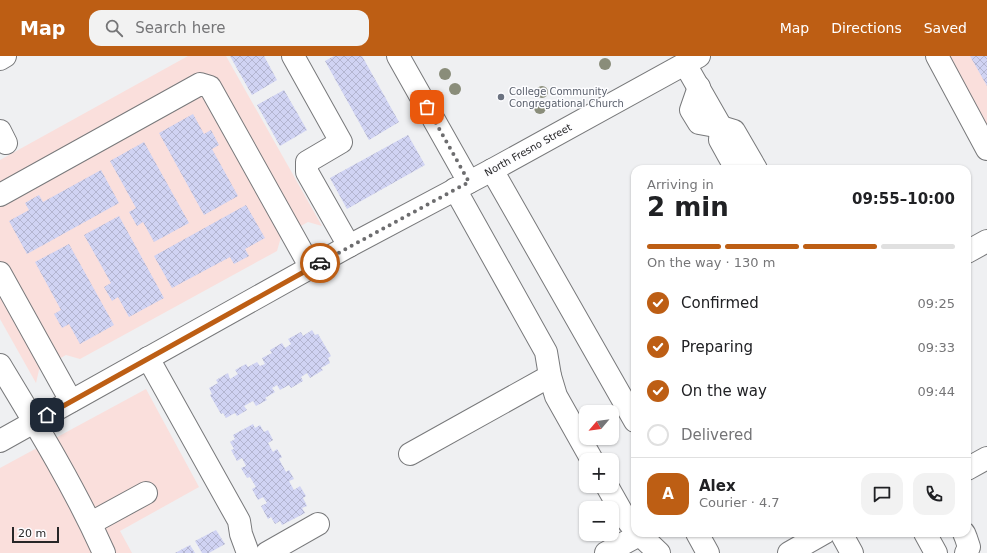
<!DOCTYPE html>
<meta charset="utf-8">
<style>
:root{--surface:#fff;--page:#f2f2f2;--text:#202124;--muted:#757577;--line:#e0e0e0;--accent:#bd5e14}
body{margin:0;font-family:"DejaVu Sans",sans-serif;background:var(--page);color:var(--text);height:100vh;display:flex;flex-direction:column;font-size:15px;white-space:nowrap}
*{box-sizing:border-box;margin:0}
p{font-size:13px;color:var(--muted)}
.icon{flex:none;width:22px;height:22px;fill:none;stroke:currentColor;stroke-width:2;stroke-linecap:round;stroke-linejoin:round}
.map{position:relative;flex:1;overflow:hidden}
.panel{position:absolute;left:631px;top:109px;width:340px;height:372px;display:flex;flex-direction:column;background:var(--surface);border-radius:12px;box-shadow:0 1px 3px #0004}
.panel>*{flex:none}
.needle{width:26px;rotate:241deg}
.buttons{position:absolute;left:579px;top:349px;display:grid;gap:8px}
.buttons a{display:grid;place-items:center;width:40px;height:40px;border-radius:8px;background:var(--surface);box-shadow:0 1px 3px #0004;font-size:20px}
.scale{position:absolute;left:12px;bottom:10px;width:47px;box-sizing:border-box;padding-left:4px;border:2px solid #272728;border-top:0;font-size:11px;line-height:14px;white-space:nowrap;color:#272728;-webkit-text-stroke:3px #fdfdff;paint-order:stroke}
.pin{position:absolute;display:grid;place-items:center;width:34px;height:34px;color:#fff;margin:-17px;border-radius:8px;box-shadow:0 2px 6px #0006}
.courier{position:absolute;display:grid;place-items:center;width:40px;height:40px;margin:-20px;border:3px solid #bd5e14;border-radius:50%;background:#fff;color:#222;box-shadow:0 1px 5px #0007}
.overview em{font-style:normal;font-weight:700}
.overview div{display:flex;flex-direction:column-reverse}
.overview{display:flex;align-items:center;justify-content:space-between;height:68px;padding:0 16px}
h1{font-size:26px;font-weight:700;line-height:30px}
.bar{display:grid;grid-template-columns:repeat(4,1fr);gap:6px 4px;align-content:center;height:48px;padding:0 16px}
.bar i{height:5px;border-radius:3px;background:var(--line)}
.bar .current{background:var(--accent)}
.bar p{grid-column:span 4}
.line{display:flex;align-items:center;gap:10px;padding:0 16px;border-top:1px solid var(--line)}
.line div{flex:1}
.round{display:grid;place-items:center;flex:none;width:42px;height:42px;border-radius:12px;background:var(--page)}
ol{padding:0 16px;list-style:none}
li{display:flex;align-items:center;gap:12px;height:44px}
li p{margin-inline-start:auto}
li .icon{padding:4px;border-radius:50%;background:var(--accent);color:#fff;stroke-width:4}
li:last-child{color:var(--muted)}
li i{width:22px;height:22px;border:2px solid var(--line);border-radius:50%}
header{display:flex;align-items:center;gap:24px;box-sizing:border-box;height:56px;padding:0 20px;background:var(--accent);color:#fff}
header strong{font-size:19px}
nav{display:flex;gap:22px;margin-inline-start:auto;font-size:14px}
.search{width:280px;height:36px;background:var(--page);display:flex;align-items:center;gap:10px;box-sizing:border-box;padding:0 14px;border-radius:12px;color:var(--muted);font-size:15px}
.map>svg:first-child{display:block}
</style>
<header>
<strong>Map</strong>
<div class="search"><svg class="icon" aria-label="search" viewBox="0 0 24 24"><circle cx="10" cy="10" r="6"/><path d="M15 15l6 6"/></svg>Search here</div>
<nav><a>Map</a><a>Directions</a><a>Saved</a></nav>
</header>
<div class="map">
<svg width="987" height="497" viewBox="0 0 987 497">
<defs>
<pattern id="building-cross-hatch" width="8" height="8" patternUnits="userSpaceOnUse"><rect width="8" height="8" fill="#d0d3f3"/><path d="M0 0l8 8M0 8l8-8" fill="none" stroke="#b3b5d0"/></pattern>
</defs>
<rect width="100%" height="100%" fill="#eff0f2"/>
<g fill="#fadfdc">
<polygon points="188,0 226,0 322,170 308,166 281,181 277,195 80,303 66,299 39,314 36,327 0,263 0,104"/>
<polygon points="945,0 987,0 987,75"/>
<polygon points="146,333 199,431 120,475 132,497 0,497 0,412"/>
</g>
<g fill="url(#building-cross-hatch)">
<polygon points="230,0 264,0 277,24 252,39"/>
<polygon points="334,0 362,0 399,66 369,84 325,5"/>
<polygon points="970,0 987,0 987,30"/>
<polygon points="284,34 307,74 280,90 257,49"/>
<polygon points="193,58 204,78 211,74 219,89 212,93 238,140 204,159 159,77"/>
<polygon points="408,79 425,109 347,153 330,122"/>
<polygon points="144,86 189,167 154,186 143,166 137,170 129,156 136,152 110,105"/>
<polygon points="101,114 119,147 27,198 9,165 29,154 25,147 39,139 43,146"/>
<polygon points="246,149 265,182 245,193 249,200 234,208 230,201 172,232 154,200"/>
<polygon points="119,160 164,242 129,261 118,241 112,245 104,231 111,227 84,179"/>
<polygon points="69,188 114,269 80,288 69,268 62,272 54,258 61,254 35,206"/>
<polygon points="312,274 315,279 318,278 331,300 328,302 330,307 321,312 323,314 310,322 307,317 301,321 303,325 291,332 289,329 280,334 277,329 272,332 275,336 265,342 267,344 256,350 253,345 244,350 247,354 237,360 235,357 226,362 223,357 221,358 210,339 212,338 209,332 218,327 216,324 228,317 230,323 238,318 235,314 246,308 248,311 257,306 260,310 265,308 262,302 272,297 270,294 282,287 285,292 291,288 288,283 301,276 303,280"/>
<polygon points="253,368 255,372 260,369 264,376 268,374 273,384 268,387 273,396 277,393 282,401 279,403 286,416 289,414 294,423 289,425 294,434 300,430 306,440 303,442 307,450 302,452 305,457 282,469 280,465 275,468 271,461 268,463 261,450 267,447 263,441 258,444 252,433 256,431 250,421 247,422 241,412 246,410 242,402 237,405 231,394 234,393 230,386 235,383 233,379"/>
<polygon points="216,474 225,488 209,497 202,497 195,485"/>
<polygon points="190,489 195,497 175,497"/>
</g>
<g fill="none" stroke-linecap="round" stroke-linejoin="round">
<defs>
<g id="minor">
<polyline points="293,0 341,86 307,106 307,116 349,190"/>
<polyline points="398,0 469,126"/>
<polyline points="937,0 987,93"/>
<polyline points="0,3 5,0"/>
<polyline points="685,8 721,71 720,84 736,113"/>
<polyline points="699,31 691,54 699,67 721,71 734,75 756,113"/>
<polyline points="0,75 6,87"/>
<polyline points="492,114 635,365"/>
<polyline points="455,133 546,296 550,320 556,340 592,404"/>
<polyline points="0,139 200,28 210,31 311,212"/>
<polyline points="967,196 987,185"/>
<polyline points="0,217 71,345"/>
<polyline points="148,302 239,465 241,478 248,497"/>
<path d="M 0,309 C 37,370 75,432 104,497"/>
<polyline points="410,398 550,320"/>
<polyline points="967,413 987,402"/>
<polyline points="607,430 624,460 635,474"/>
<polyline points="91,467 146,437"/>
<polyline points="638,477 659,497"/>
<polyline points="697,477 708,497"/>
<polyline points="841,477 852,497"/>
<polyline points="925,477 936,497"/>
<polyline points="964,477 966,482 969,491 966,497"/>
<polyline points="267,497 318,468"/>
<polyline points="606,497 639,479"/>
<polyline points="789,497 824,477"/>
</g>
<polyline id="major" points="0,385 349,190 492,114 699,0"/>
</defs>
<use href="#minor" stroke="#78797b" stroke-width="24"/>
<use href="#major" stroke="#78797b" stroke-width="24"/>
<use href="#minor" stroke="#fff" stroke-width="22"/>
<use href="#major" stroke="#fff" stroke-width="22"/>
</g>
<g fill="#8a8d7a">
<circle cx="605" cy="8" r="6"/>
<circle cx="445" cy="18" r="6"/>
<circle cx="455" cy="33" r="6"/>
<circle cx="542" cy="36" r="6"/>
<circle cx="540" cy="52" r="6"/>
</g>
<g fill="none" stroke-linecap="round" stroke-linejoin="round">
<polyline stroke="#6d6d6f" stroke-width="4" stroke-dasharray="0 7.2" points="320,207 469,126 427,51"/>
<polyline stroke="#bd5e14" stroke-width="5" points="47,359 320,207"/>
</g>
<circle fill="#6b7280" stroke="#fdfdff" stroke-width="1.5" cx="501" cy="41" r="4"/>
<g text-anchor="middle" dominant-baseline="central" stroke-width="3" stroke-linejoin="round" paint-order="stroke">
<g font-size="10" fill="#5b616d" stroke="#fdfdff" text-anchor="start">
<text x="509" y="35">College Community<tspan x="509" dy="12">Congregational Church</tspan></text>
</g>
<g font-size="10" fill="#272728" stroke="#fdfdff">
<text transform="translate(528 94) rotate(-29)">North Fresno Street</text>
</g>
</g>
</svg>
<div class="buttons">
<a><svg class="needle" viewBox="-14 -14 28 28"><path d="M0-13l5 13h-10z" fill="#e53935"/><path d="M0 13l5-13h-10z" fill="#757577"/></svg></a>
<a>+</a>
<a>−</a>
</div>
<div class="scale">20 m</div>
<div class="pin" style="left:427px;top:51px;background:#ea580c"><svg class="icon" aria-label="bag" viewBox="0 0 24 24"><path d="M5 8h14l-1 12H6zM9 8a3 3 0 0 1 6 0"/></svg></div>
<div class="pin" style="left:47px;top:359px;background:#1f2937"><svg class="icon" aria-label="home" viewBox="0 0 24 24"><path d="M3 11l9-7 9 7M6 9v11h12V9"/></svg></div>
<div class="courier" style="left:320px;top:207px"><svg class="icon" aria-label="car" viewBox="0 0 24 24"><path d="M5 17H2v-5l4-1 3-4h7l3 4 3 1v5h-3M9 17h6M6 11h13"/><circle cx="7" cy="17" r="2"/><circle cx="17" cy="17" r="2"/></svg></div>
<section class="panel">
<div class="overview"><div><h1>2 min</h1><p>Arriving in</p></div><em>09:55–10:00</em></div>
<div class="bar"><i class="current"></i><i class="current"></i><i class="current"></i><i></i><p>On the way · 130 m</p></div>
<ol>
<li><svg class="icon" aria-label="check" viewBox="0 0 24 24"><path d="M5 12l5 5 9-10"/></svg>Confirmed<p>09:25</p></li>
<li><svg class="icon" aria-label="check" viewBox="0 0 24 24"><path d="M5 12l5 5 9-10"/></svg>Preparing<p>09:33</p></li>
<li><svg class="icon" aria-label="check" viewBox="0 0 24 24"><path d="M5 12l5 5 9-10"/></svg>On the way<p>09:44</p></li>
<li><i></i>Delivered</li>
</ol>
<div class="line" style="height:72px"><b class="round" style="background:var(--accent);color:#fff">A</b><div><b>Alex</b><p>Courier · 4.7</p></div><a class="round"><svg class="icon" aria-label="chat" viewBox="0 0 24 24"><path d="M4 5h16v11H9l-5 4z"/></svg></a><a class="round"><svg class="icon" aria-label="phone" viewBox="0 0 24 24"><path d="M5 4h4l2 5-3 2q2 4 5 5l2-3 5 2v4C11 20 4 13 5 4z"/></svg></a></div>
</section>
</div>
